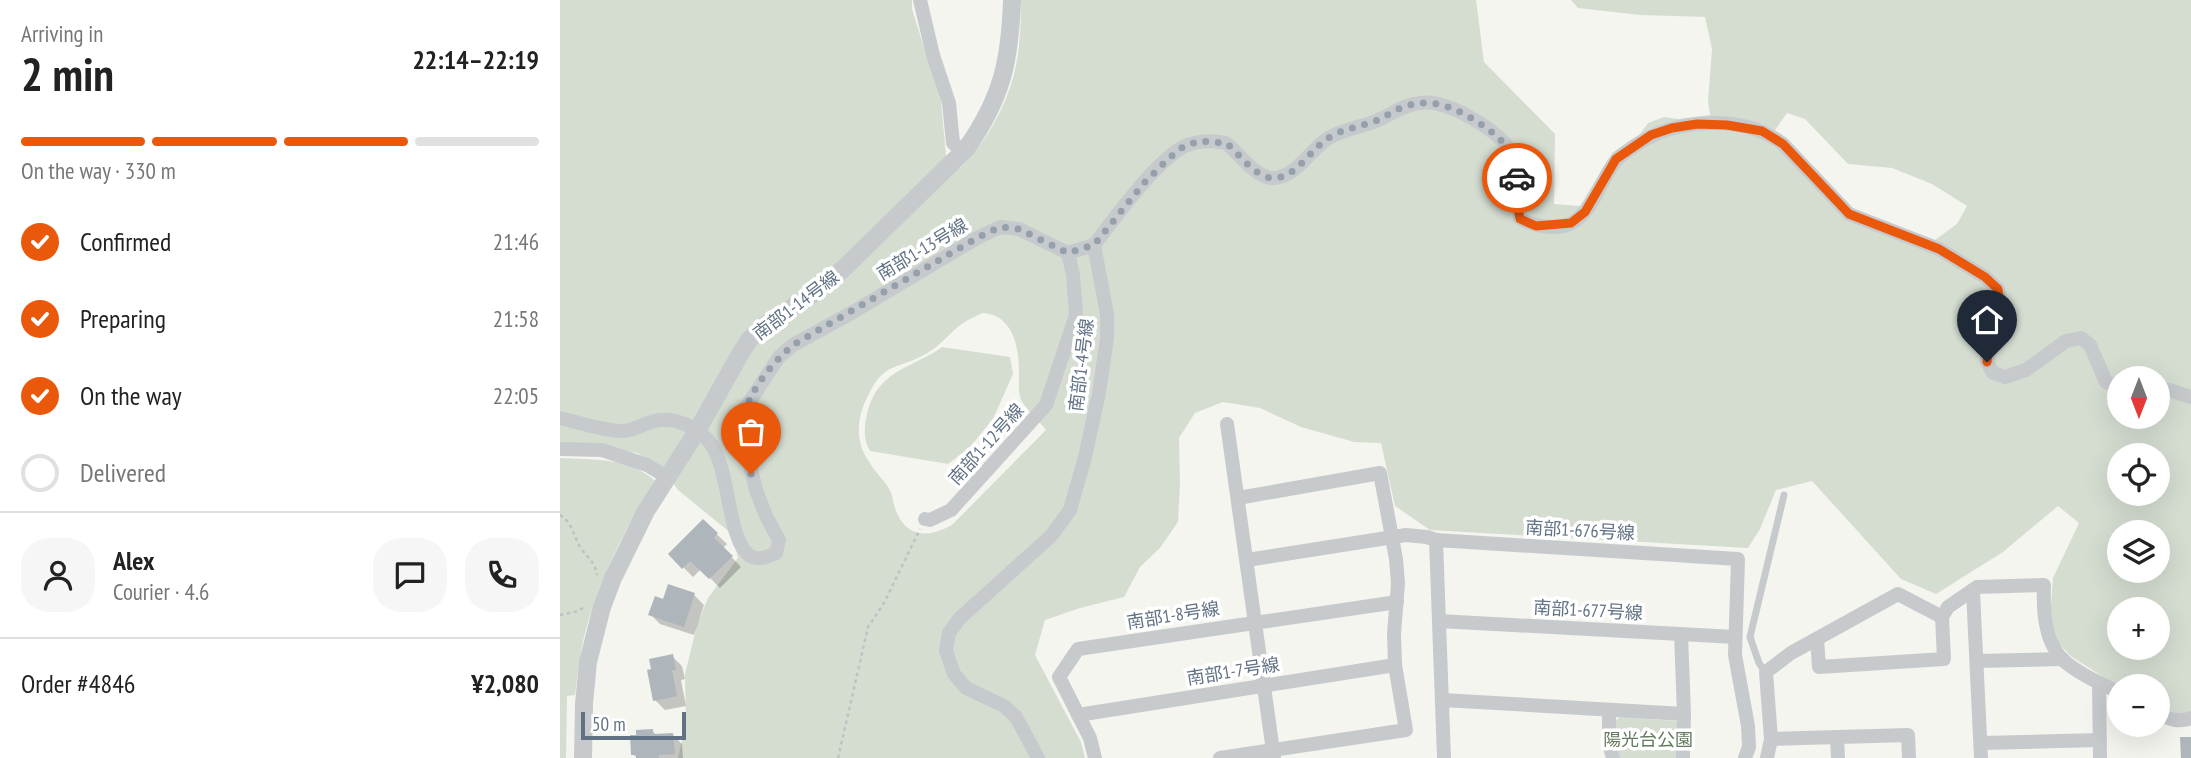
<!DOCTYPE html>
<meta charset="utf-8">
<style>
:root{--surface:#fff;--page:#f6f6f6;--text:#222;--muted:#767676;--line:#e0e0e0;--accent:#ea580c}
body{margin:0;font-family:"PT Sans Narrow","Noto Sans JP",sans-serif;background:var(--page);color:var(--text);height:100vh;display:flex;flex-direction:column;font-size:26px;white-space:nowrap}
*{box-sizing:border-box;margin:0}
p{font-size:23px;color:var(--muted)}
.icon{flex:none;width:38px;height:38px;fill:none;stroke:currentColor;stroke-width:2;stroke-linecap:round;stroke-linejoin:round}
.map{position:relative;flex:1;overflow:hidden}
.panel{display:flex;flex-direction:column;background:var(--surface);width:560px}
.panel>*{flex:none}
.needle{width:46px;rotate:180deg}
.tools{position:absolute;left:1547px;top:366px;display:grid;gap:14px}
.tools a{display:grid;place-items:center;width:63px;height:63px;border-radius:50%;background:var(--surface);box-shadow:0 7px 28px #0002;font-size:35px}
.scale{position:absolute;left:21px;bottom:18px;width:105px;box-sizing:border-box;padding-left:7px;border:4px solid #617284;border-top:0;font-size:19px;line-height:24px;white-space:nowrap;color:#617284;-webkit-text-stroke:5px #fff;paint-order:stroke}
.pin{position:absolute;display:grid;place-items:center;width:60px;height:60px;color:#fff;margin:-72px -30px;border-radius:50% 50% 50% 0;rotate:-45deg;box-shadow:0 0 7px #0007}
.pin .icon{rotate:45deg}
.courier{position:absolute;display:grid;place-items:center;width:70px;height:70px;margin:-35px;border:5px solid #ea580c;border-radius:50%;background:#fff;color:#222;box-shadow:0 2px 9px #0007}
.overview em{font-style:normal;font-weight:700}
.overview div{display:flex;flex-direction:column-reverse}
.overview{display:flex;align-items:center;justify-content:space-between;height:119px;padding:0 21px}
h1{font-size:46px;font-weight:700;line-height:52px}
.bar{display:grid;grid-template-columns:repeat(4,1fr);gap:10px 7px;align-content:center;height:84px;padding:0 21px}
.bar i{height:9px;border-radius:5px;background:var(--line)}
.bar .active{background:var(--accent)}
.bar p{grid-column:span 4}
.line{display:flex;align-items:center;gap:18px;padding:0 21px;border-top:2px solid var(--line)}
.line div{flex:1}
.round{display:grid;place-items:center;flex:none;width:74px;height:74px;border-radius:28px;background:var(--page)}
ol{padding:0 21px;list-style:none}
li{display:flex;align-items:center;gap:21px;height:77px}
li p{margin-inline-start:auto}
li .icon{padding:7px;border-radius:50%;background:var(--accent);color:#fff;stroke-width:4}
li:last-child{color:var(--muted)}
li i{width:38px;height:38px;border:4px solid var(--line);border-radius:50%}
main{display:flex;flex:1;min-height:0}
.map>svg:first-child{display:block}
</style>
<main>
<section class="panel">
<div class="overview"><div><h1>2 min</h1><p>Arriving in</p></div><em>22:14–22:19</em></div>
<div class="bar"><i class="active"></i><i class="active"></i><i class="active"></i><i></i><p>On the way · 330 m</p></div>
<ol>
<li><svg class="icon" aria-label="check" viewBox="0 0 24 24"><path d="M5 12l5 5 9-10"/></svg>Confirmed<p>21:46</p></li>
<li><svg class="icon" aria-label="check" viewBox="0 0 24 24"><path d="M5 12l5 5 9-10"/></svg>Preparing<p>21:58</p></li>
<li><svg class="icon" aria-label="check" viewBox="0 0 24 24"><path d="M5 12l5 5 9-10"/></svg>On the way<p>22:05</p></li>
<li><i></i>Delivered</li>
</ol>
<div class="line" style="height:126px"><a class="round"><svg class="icon" aria-label="person" viewBox="0 0 24 24"><circle cx="12" cy="8" r="4"/><path d="M4 21q1-7 8-7t8 7"/></svg></a><div><b>Alex</b><p>Courier · 4.6</p></div><a class="round"><svg class="icon" aria-label="chat" viewBox="0 0 24 24"><path d="M4 5h16v11H9l-5 4z"/></svg></a><a class="round"><svg class="icon" aria-label="phone" viewBox="0 0 24 24"><path d="M5 4h4l2 5-3 2q2 4 5 5l2-3 5 2v4C11 20 4 13 5 4z"/></svg></a></div>
<div class="line" style="height:91px"><div>Order #4846</div><b>¥2,080</b></div>
</section>
<div class="map">
<svg width="1631" height="758" viewBox="0 0 1631 758">
<rect width="100%" height="100%" fill="#f5f5f0"/>
<g fill="#d5ddd1" fill-rule="evenodd">
<path d="M 0,0 L 352,0 L 352,9 L 381,102 L 386,155 L 400,168 C 426,143 447,105 455,70 C 460,48 461,23 461,0 L 916,0 L 924,62 L 995,134 L 994,204 L 1020,206 L 1052,153 L 1080,134 L 1088,123 L 1104,117 L 1118,119 L 1150,115 L 1148,101 L 1152,49 L 1145,17 L 1080,15 L 1018,8 L 1011,0 L 1631,0 L 1631,711 C 1618,716 1609,712 1598,706 L 1598,686 L 1562,686 L 1545,678 L 1512,657 L 1499,644 L 1490,617 L 1493,578 L 1519,523 L 1498,506 L 1443,552 L 1376,594 L 1341,579 L 1252,481 L 1216,490 L 1200,529 L 1188,548 L 870,530 L 835,506 L 821,443 L 794,442 L 741,427 L 700,408 L 663,402 L 635,413 L 619,438 L 620,484 L 618,522 L 600,548 L 580,567 L 564,597 L 520,608 L 485,620 L 475,655 L 521,742 L 525,758 L 118,758 L 126,723 L 125,674 L 137,625 L 148,598 L 178,558 L 172,534 L 118,490 L 100,465 L 77,453 L 37,447 L 0,445 ZM 1227,113 L 1245,119 L 1288,164 L 1332,168 L 1372,184 L 1407,206 L 1397,224 L 1375,240 L 1294,210 L 1215,130 ZM 423,313 C 453,315 459,347 459,372 C 459,381 458,392 461,400 C 467,411 479,421 486,430 L 392,525 C 368,538 347,538 336,511 C 333,504 333,496 330,490 C 324,480 314,471 308,460 C 293,437 298,413 311,390 C 325,363 340,368 362,356 C 379,348 389,333 403,323 C 409,319 416,316 423,313 ZM 1559,378 L 1598,378 L 1598,416 L 1559,416 ZM 1559,455 L 1598,455 L 1598,494 L 1559,494 ZM 1559,532 L 1598,532 L 1598,570 L 1559,570 ZM 1559,609 L 1598,609 L 1598,648 L 1559,648 Z"/>
<path d="M 382,347 L 450,357 L 453,374 L 433,419 L 409,448 L 388,464 L 310,451 C 303,439 304,427 307,414 C 317,370 351,369 382,347 Z"/>
<path d="M 0,458 C 34,460 69,457 95,481 C 62,533 33,591 21,651 C 18,666 17,681 15,695 L 7,696 L 6,758 L 0,758 Z"/>
<polygon points="1060,717 1116,721 1120,725 1117,758 1059,758 1056,753 1055,721"/>
</g>
<g fill="#0003">
<polygon points="143,521 167,544 163,548 181,567 160,588 141,569 133,577 110,554"/>
<polygon points="134,595 144,605 134,635 100,624 90,614 104,601"/>
<polygon points="112,656 122,666 125,679 121,680 126,706 105,710 95,700 93,671"/>
<polygon points="92,730 97,736 112,734 122,744 123,758 77,758 73,754"/>
</g>
<g fill="#aeb5bb">
<polygon points="143,519 158,533 154,538 173,556 149,579 130,561 122,569 108,554"/>
<polygon points="108,584 135,593 124,627 88,615 95,596 103,599"/>
<polygon points="113,654 116,670 112,670 117,696 93,701 87,670 91,669 89,659"/>
<polygon points="93,729 93,734 113,733 115,754 99,755 99,758 76,758 76,755 71,755 70,735 76,735 76,730"/>
<polygon points="1620,737 1631,737 1631,758 1621,758"/>
</g>
<g fill="none" stroke-linecap="round" stroke-linejoin="round">
<g stroke="#c0c1c3" stroke-width="2.5" stroke-dasharray="3.5 3.5" stroke-linecap="butt">
<path d="M 0,515 C 14,524 13,537 22,550 C 29,559 35,562 37,575"/>
<polyline points="0,615 18,611 26,606"/>
<polyline points="278,758 308,627 324,603 360,529"/>
</g>
<polyline stroke="#c7cacd" stroke-width="7" points="1205,672 1199,663 1190,637 1224,495"/>
<g stroke="#c7cacd" stroke-width="14">
<polyline points="360,0 373,55 389,103 393,143 404,152"/>
<path d="M 534,245 C 554,219 595,162 623,147 C 637,140 651,140 666,143 C 679,153 694,176 711,178 C 734,180 750,150 767,139 C 783,129 799,128 816,121 C 831,115 844,104 860,103 C 887,99 936,129 951,151 C 964,170 955,198 960,219 C 975,226 996,231 1012,223 C 1033,211 1041,180 1055,162 C 1060,155 1069,150 1076,145 C 1117,118 1183,114 1223,144 L 1289,214 L 1379,249 L 1425,277 L 1438,289 L 1441,309 L 1429,346 L 1427,362 L 1433,373 L 1445,377 L 1466,370 L 1506,341 L 1521,338 L 1530,345 L 1546,382 L 1559,388"/>
<polyline points="1598,389 1609,390 1631,397"/>
<path d="M 0,418 C 17,422 48,432 64,431 C 76,430 88,421 100,420 C 117,418 137,428 148,440 C 171,466 166,539 190,556 C 199,561 207,557 216,553 L 219,540 L 206,516 L 196,490 L 182,431 L 184,410 L 219,357 L 233,345 L 293,312 L 417,238 L 440,227 L 459,229 L 508,253 L 534,245"/>
<polyline points="667,424 714,758"/>
<polyline points="0,449 42,450 87,465 107,477"/>
<polyline points="365,519 370,520 391,510 486,405 516,315 513,275 508,253"/>
<polyline points="687,560 846,535 867,537 876,540"/>
<polyline points="1413,591 1421,758"/>
<path d="M 1382,617 L 1388,607 L 1417,587 L 1484,585 C 1483,609 1484,640 1502,659 C 1514,671 1543,685 1559,692"/>
<polyline points="879,621 1175,637"/>
<polyline points="1121,634 1124,714 1123,758"/>
<polyline points="1257,639 1259,667 1384,659 1382,617"/>
<polyline points="1417,661 1503,659"/>
<polyline points="1539,683 1540,758"/>
<polyline points="882,700 1124,714"/>
<polyline points="1049,710 1049,744 1053,758"/>
<path d="M 1598,714 C 1609,719 1619,723 1631,718"/>
<polyline points="518,715 835,665"/>
<polyline points="1277,737 1278,758"/>
<polyline points="1211,739 1348,735 1349,758"/>
<polyline points="1421,743 1540,740"/>
<polyline points="478,758 456,717 444,706 406,688 394,674 386,651 389,633 400,618 491,536 510,510 525,457 539,393 547,338 547,314 534,245"/>
<polyline points="535,758 530,738 499,677 518,649 837,602"/>
<polyline points="660,758 846,730 835,665 834,634 838,583 836,559 820,473 678,498"/>
<polyline points="884,758 876,540 1178,559 1175,655 1188,726 1189,747 1185,758"/>
<polyline points="1207,758 1211,739 1206,672 1231,653 1338,594 1382,617"/>
</g>
<path stroke="#c7cacd" stroke-width="18" d="M 23,758 L 24,704 L 28,662 L 42,607 L 53,578 L 86,511 L 137,431 L 179,356 L 189,340 L 205,325 L 253,294 L 282,270 L 406,149 C 442,98 450,61 452,0"/>
</g>
<g fill="none" stroke-linecap="round" stroke-linejoin="round">
<path stroke="#95a0aa" stroke-width="7" stroke-dasharray="0 12.6" d="M 191,474 C 187,460 182,444 182,429 C 182,399 211,364 233,345 L 417,238 L 440,227 L 459,229 L 508,253 L 534,245 L 584,183 L 608,159 L 623,147 L 639,141 L 666,143 C 680,154 697,181 717,178 C 736,175 749,153 763,142 C 777,130 795,128 812,122 C 822,119 831,112 841,108 C 872,95 899,109 925,127 C 943,140 958,155 957,178"/>
<polyline stroke="#ea580c" stroke-width="9" points="957,178 958,208 960,219 976,226 1011,223 1025,212 1056,159 1091,135 1112,128 1137,124 1167,125 1202,131 1223,144 1289,214 1379,249 1425,277 1438,289 1440,309 1436,328 1429,346 1427,362"/>
</g>
<g text-anchor="middle" dominant-baseline="central" stroke-width="7" stroke-linejoin="round" paint-order="stroke">
<g font-size="18" fill="#617284" stroke="#fff">
<text transform="translate(362 249) rotate(-31)">南部1-13号線</text>
<text transform="translate(236 305) rotate(-37)">南部1-14号線</text>
<text transform="translate(521 365) rotate(-83)">南部1-4号線</text>
<text transform="translate(426 444) rotate(-48)">南部1-12号線</text>
<text transform="translate(1020 530) rotate(3)">南部1-676号線</text>
<text transform="translate(1028 610) rotate(3)">南部1-677号線</text>
<text transform="translate(613 615) rotate(-9)">南部1-8号線</text>
<text transform="translate(673 671) rotate(-9)">南部1-7号線</text>
</g>
<g font-size="18" fill="#647b60" stroke="#fff">
<text x="1088" y="739">陽光台公園</text>
</g>
</g>
</svg>
<div class="tools">
<a><svg class="needle" viewBox="-14 -14 28 28"><path d="M0-13l5 13h-10z" fill="#e53935"/><path d="M0 13l5-13h-10z" fill="#767676"/></svg></a>
<a><svg class="icon" aria-label="locate" viewBox="0 0 24 24"><circle cx="12" cy="12" r="6"/><path d="M12 2v4M12 18v4M2 12h4M18 12h4"/></svg></a>
<a><svg class="icon" aria-label="layers" viewBox="0 0 24 24"><path d="M12 4l9 5-9 5-9-5zM3 14l9 5 9-5"/></svg></a>
<a>+</a>
<a>−</a>
</div>
<div class="scale">50 m</div>
<div class="pin" style="left:191px;top:474px;background:#ea580c"><svg class="icon" aria-label="bag" viewBox="0 0 24 24"><path d="M5 8h14l-1 12H6zM9 8a3 3 0 0 1 6 0"/></svg></div>
<div class="pin" style="left:1427px;top:362px;background:#1f2937"><svg class="icon" aria-label="home" viewBox="0 0 24 24"><path d="M3 11l9-7 9 7M6 9v11h12V9"/></svg></div>
<div class="courier" style="left:957px;top:178px"><svg class="icon" aria-label="car" viewBox="0 0 24 24"><path d="M5 17H2v-5l4-1 3-4h7l3 4 3 1v5h-3M9 17h6M6 11h13"/><circle cx="7" cy="17" r="2"/><circle cx="17" cy="17" r="2"/></svg></div>
</div>
</main>
